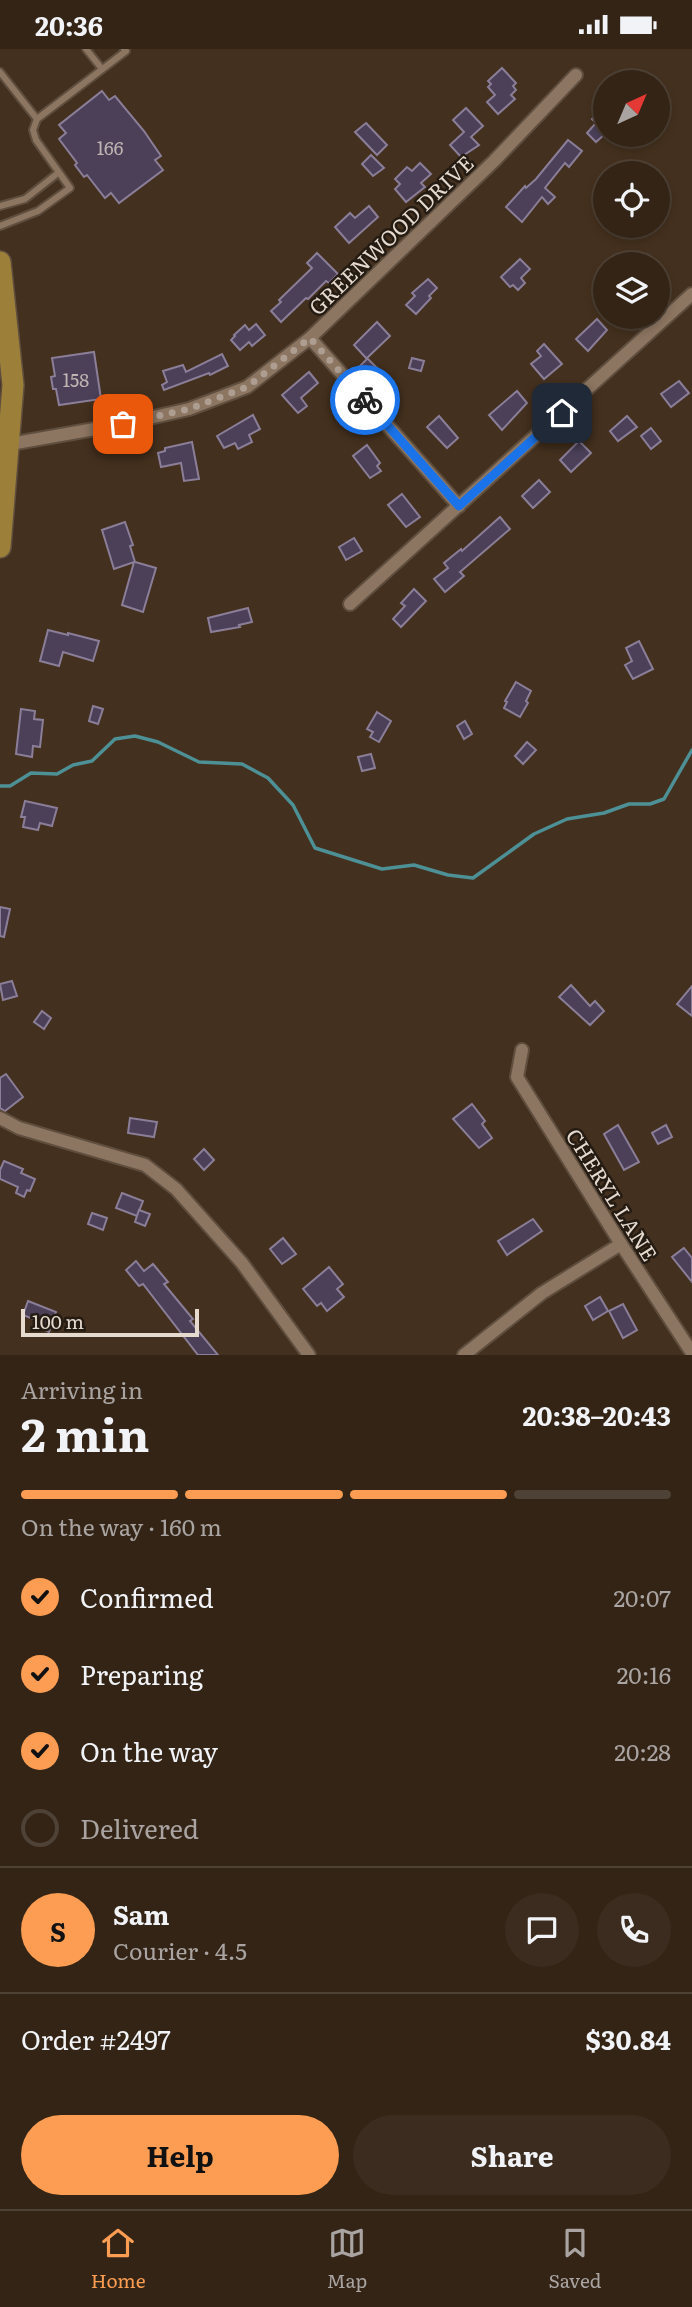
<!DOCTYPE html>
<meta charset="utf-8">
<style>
:root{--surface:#332416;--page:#3b2c1f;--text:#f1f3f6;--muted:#a9a4a1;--line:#4e4135;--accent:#fc9d53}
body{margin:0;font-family:Literata,serif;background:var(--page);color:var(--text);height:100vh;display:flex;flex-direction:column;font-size:26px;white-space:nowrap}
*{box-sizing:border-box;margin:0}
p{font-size:23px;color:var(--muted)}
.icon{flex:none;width:38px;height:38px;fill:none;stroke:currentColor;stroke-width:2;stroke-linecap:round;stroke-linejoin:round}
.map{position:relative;height:1306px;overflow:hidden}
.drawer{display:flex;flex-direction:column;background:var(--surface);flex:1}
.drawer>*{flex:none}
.needle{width:46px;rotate:44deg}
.fabs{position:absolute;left:593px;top:21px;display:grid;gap:14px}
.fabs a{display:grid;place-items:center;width:77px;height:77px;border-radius:50%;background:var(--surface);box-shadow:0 4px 10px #0003,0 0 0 2px var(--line);font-size:35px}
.scale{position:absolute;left:21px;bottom:18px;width:178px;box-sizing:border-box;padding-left:7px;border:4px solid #e6dacf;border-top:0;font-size:19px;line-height:24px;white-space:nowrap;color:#e6dacf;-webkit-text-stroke:5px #241b12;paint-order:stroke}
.pin{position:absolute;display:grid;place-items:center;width:60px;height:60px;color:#fff;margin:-30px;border-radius:14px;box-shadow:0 4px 10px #0006}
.courier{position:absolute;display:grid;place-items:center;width:70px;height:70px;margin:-35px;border:5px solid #1a73e8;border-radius:50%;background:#fff;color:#222;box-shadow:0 2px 9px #0007}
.summary em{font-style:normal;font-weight:700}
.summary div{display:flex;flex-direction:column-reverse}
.summary{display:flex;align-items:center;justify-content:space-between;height:119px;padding:0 21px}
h1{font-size:46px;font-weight:700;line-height:52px}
.bar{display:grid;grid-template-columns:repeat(4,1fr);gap:10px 7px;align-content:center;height:84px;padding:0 21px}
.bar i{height:9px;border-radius:5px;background:var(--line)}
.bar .on{background:var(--accent)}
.bar p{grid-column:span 4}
.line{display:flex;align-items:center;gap:18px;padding:0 21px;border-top:2px solid var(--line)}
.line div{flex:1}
.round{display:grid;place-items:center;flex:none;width:74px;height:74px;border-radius:37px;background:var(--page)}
ol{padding:0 21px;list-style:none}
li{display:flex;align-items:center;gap:21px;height:77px}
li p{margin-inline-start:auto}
li .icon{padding:7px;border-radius:50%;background:var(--accent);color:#111;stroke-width:4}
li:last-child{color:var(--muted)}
li i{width:38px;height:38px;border:4px solid var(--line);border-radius:50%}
.primary-button{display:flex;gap:14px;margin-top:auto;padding:14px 21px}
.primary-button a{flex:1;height:80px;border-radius:42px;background:var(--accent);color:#111;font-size:28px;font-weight:700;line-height:80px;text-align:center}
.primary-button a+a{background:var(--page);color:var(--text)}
.status{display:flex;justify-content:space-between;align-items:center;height:49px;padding:0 35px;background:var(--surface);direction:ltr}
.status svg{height:19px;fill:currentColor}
.menu{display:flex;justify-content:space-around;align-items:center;height:98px;border-top:2px solid var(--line);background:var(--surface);font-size:19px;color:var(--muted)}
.menu a{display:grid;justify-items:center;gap:4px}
.menu .on{color:var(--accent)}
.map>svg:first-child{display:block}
</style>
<div class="status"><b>20:36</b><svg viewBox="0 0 49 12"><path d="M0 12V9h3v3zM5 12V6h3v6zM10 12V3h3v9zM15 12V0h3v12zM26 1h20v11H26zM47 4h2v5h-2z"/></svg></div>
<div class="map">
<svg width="692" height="1306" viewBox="0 0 692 1306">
<rect width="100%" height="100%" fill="#44301e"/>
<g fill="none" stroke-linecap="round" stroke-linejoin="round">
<polyline stroke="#4d9096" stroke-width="3.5" points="0,737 10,737 31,724 57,725 73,716 92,712 115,690 135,687 158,693 199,713 242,715 268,729 293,756 315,799 382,820 414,816 448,826 473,829 534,785 567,770 604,764 629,755 650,755 664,750 692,701"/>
</g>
<g fill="#4b4058" stroke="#8a7e98" stroke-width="2">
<polygon points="502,19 516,34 513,37 516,41 511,46 515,50 498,65 487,53 495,46 488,38 491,35 488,32"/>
<polygon points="102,42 109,51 115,47 144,82 161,107 155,111 163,121 119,154 111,144 105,149 87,126 84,128 75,116 77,114 59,90 66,84 59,76"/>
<polygon points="606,57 606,84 596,93 587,84 596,74 592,70"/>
<polygon points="466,59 483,77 471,88 479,96 461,108 450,96 464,83 453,71"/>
<polygon points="366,74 387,96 377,106 355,83"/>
<polygon points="568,91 582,102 569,118 565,114 545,139 555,148 548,155 542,148 522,173 506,158 525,137 526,139 536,130"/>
<polygon points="371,106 384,119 373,127 362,115"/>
<polygon points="420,114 431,125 421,134 425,138 406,153 395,140 400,135 395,130 407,118 412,122"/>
<polygon points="369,157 378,168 349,194 335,178 350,164 355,169"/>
<polygon points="317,204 338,225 329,234 326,232 308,250 306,249 281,273 271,262 281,253 279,251 312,219 307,214"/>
<polygon points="520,210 530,220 521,229 525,234 518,241 513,236 510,238 501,228"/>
<polygon points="428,230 437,239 429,247 431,249 416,265 406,256 415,247 412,244"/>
<polygon points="597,270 607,281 588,302 576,290"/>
<polygon points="377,273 390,287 367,309 379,321 371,329 359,318 367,310 354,296"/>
<polygon points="256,275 265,286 252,297 249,293 240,301 231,291 235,287 234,286 245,276 249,281"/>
<polygon points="544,295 562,315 544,330 531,315 541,307 537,302"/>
<polygon points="94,303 101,350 59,356 56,340 53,340 51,328 55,327 52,309"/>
<polygon points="222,305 228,317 210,326 209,324 164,341 162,336 167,333 163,322 183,316 186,323"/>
<polygon points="412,309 424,312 421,322 409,319"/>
<polygon points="309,323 318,334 301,349 307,357 298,364 282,346"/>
<polygon points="679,332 689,344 671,358 661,345"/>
<polygon points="517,342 527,354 502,381 489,366"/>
<polygon points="253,366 260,380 249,386 252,393 238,400 235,394 224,399 217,387"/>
<polygon points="439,367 458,389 447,399 427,378"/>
<polygon points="627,367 637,378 618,392 610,382"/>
<polygon points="651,379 661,392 651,400 641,387"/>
<polygon points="579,392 591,404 571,423 560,411"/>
<polygon points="192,393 199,430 184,432 181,414 161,418 158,404 165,402 165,399"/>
<polygon points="367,396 380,414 377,417 381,422 370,429 353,407"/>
<polygon points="539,431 550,443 533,459 522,447"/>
<polygon points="402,445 420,468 406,478 388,456"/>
<polygon points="500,468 510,480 460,523 464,527 445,543 434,530 448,519 444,514 461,500 462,502"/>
<polygon points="125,473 133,496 130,497 135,513 156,519 143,563 122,556 134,513 114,520 102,481"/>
<polygon points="354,489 362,502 346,511 339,498"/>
<polygon points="414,540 426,552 401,578 393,570 405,557 401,554"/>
<polygon points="248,559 252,573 239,576 240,578 211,583 208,569"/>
<polygon points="48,581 68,586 68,584 99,592 93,612 63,603 59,617 40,612"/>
<polygon points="639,592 653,620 633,630 625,616 632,612 626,599"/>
<polygon points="516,633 531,642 526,652 528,654 520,668 504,659 507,653 505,652"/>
<polygon points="93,657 103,660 98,675 89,672"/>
<polygon points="21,660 35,662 34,670 43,671 40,698 33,697 32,708 16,705"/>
<polygon points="377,663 391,672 379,693 370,688 373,683 367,680"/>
<polygon points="465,672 472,685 464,690 457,677"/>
<polygon points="527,693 536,701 523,715 515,707"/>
<polygon points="371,705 375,719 362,722 358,708"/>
<polygon points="25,752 57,759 52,777 40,774 38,781 23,778 25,768 21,768"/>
<polygon points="0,858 10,860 4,888 0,887"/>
<polygon points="12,932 17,947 3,951 0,935"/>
<polygon points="571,936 590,957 595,952 604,962 590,976 559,948"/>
<polygon points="692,937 692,967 677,955"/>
<polygon points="42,962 51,969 44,980 34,973"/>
<polygon points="6,1025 23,1048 5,1062 0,1059 0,1029"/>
<polygon points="472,1055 485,1072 482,1075 492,1089 479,1099 453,1070"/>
<polygon points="130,1069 157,1073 154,1088 128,1084"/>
<polygon points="618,1076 639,1113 624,1121 604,1085"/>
<polygon points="666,1076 672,1088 658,1095 652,1084"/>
<polygon points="204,1100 214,1111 204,1121 194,1110"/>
<polygon points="4,1112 23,1120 21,1124 35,1130 30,1142 27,1141 24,1148 16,1144 18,1138 0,1130 0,1121"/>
<polygon points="122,1144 143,1152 137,1167 116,1159"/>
<polygon points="139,1161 150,1165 145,1177 135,1173"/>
<polygon points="92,1164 107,1169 103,1181 88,1175"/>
<polygon points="533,1170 542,1182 507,1206 498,1192"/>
<polygon points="283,1189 296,1205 282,1215 270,1200"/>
<polygon points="684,1199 692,1209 692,1233 672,1208"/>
<polygon points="136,1212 144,1222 153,1215 168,1233 164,1235 193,1270 190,1272 218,1306 198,1306 143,1235 139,1237 126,1221"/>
<polygon points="329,1218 343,1235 337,1240 344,1248 327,1262 321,1254 317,1257 303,1240"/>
<polygon points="600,1248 608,1262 593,1271 585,1257"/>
<polygon points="28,1252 56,1263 49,1283 36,1278 38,1272 23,1266"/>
<polygon points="623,1255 637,1281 623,1289 609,1262"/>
</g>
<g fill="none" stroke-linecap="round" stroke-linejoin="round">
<defs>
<g id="service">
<polyline points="86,0 102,20"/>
<polyline points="0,23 37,70"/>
<polyline points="0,157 25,150 58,124"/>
<polyline points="0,177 38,162 70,139 36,91 33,81 37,70 126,2 124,0"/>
</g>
<g id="minor">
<polyline points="310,289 459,457"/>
<polyline points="10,395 123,375 189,360 247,338 310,289 494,112 576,26"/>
<polyline points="350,555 692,245"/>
<polyline points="522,1001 517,1028 621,1195 692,1304"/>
<polyline points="0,1069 19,1079 145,1116 176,1140 242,1214 309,1306"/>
<polyline points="464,1306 542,1244 621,1195"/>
</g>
<polyline id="primary" points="0,213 13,336 0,498"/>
</defs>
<use href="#service" stroke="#5f4e3e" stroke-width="10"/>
<use href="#minor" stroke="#5f4e3e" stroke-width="16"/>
<use href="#primary" stroke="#5f4e3e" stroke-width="24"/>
<use href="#service" stroke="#8c7561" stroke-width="6"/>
<use href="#minor" stroke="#8c7561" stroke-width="12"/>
<use href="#primary" stroke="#9c7f39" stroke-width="21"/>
</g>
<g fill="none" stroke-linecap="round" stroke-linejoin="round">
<polyline stroke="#ad9e91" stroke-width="7" stroke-dasharray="0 12.6" points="123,375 189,360 247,338 310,289 365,351"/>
<polyline stroke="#1a73e8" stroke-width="9" points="365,351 459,457 562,364"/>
</g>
<g text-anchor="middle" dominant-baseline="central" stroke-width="5" stroke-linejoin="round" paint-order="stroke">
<g font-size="18" fill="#bfb4b1">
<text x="110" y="98">166</text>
<text x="76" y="330">158</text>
</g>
<g font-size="21" fill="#e6dacf" stroke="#241b12">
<text transform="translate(390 185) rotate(-44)">GREENWOOD DRIVE</text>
<text transform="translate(613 1145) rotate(58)">CHERYL LANE</text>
</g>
</g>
</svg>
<div class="fabs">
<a><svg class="needle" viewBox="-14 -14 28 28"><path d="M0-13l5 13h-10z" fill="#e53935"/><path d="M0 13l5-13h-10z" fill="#a9a4a1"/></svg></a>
<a><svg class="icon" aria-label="locate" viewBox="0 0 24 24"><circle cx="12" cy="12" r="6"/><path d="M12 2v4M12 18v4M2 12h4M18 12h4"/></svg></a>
<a><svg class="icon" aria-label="layers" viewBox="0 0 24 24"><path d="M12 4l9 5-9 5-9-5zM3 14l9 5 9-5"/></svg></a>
</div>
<div class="scale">100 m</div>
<div class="pin" style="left:123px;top:375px;background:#ea580c"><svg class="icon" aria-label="bag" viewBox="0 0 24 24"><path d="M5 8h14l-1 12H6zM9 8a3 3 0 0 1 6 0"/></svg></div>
<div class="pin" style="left:562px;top:364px;background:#1f2937"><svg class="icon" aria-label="home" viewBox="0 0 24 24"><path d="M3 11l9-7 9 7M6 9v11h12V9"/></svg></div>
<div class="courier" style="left:365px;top:351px"><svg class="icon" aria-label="bike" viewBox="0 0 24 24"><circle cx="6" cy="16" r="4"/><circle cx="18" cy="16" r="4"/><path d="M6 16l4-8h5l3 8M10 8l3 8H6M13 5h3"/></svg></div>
</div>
<section class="drawer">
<div class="summary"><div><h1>2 min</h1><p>Arriving in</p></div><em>20:38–20:43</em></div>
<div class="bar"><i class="on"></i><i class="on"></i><i class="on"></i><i></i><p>On the way · 160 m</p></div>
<ol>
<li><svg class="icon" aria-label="check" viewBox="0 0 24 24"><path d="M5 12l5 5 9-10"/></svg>Confirmed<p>20:07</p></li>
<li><svg class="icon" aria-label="check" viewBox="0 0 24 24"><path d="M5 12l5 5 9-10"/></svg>Preparing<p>20:16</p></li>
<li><svg class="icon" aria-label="check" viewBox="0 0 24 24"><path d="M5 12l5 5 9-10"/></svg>On the way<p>20:28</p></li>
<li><i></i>Delivered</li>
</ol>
<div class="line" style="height:126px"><b class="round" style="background:var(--accent);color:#111">S</b><div><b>Sam</b><p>Courier · 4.5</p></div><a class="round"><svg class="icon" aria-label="chat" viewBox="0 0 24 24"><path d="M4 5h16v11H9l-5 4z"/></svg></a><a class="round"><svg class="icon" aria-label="phone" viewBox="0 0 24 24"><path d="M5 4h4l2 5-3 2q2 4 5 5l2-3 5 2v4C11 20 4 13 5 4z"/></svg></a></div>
<div class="line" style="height:91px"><div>Order #2497</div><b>$30.84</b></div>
<div class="primary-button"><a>Help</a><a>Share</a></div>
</section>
<nav class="menu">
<a class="on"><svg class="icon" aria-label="home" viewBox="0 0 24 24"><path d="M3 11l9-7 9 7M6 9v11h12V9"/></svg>Home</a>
<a><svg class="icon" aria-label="map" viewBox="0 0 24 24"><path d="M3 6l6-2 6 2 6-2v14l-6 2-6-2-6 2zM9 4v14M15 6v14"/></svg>Map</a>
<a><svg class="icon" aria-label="saved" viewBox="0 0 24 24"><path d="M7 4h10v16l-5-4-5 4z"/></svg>Saved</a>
</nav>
